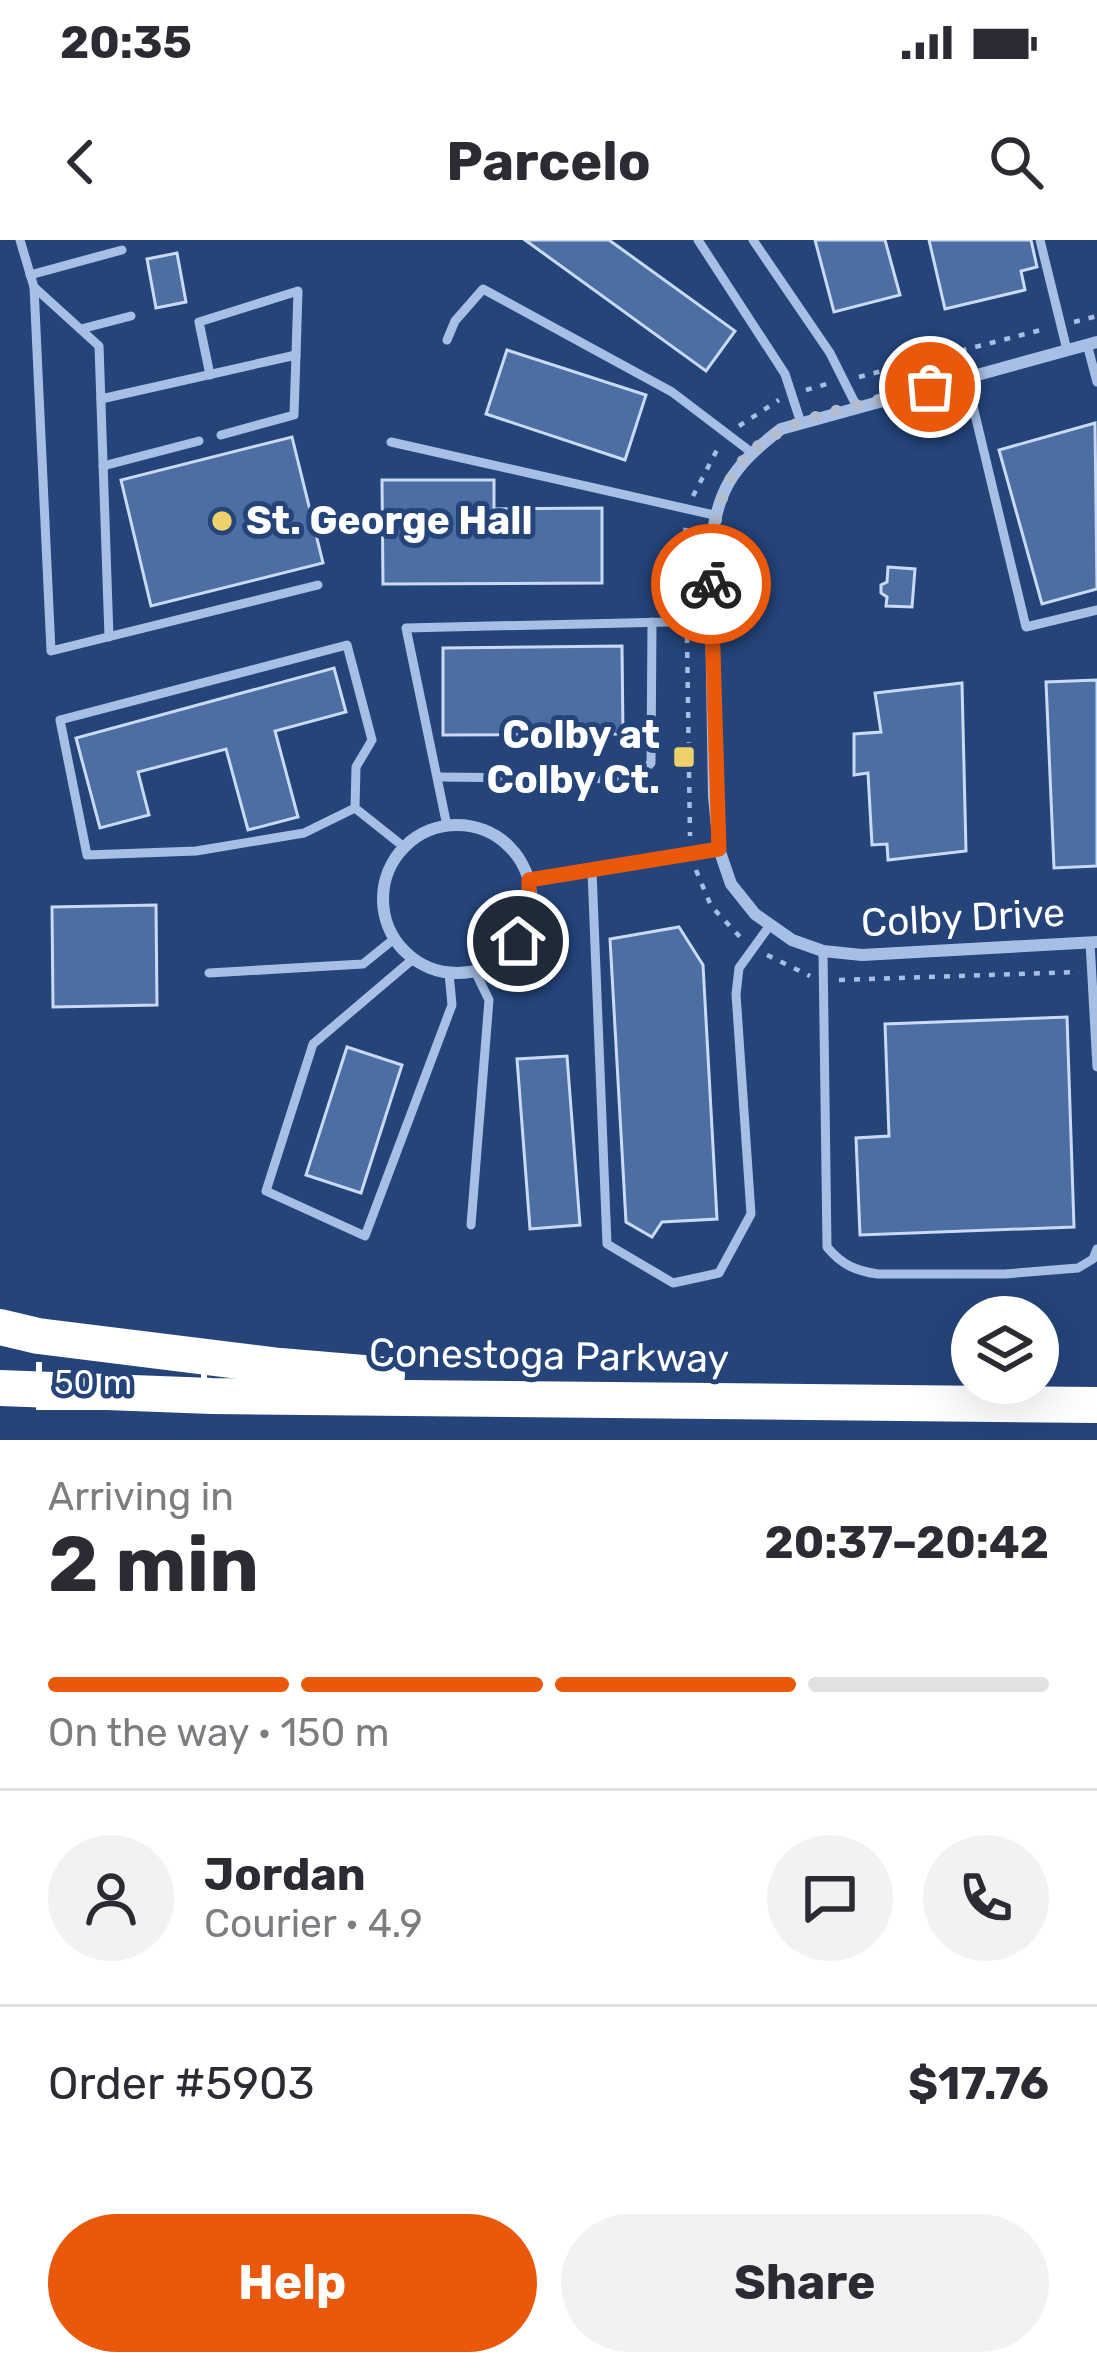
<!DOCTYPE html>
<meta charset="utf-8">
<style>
:root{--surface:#fff;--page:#f2f2f3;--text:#2b2b33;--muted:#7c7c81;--line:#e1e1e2;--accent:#ea580c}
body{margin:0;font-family:Rubik,sans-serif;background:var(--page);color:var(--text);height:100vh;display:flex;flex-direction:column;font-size:45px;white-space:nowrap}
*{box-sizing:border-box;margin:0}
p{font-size:39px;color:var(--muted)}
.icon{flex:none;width:66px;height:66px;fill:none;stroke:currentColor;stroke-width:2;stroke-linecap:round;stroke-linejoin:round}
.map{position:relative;height:1200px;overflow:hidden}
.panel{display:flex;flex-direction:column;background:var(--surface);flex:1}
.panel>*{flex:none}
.tools{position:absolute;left:951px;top:1056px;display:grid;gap:24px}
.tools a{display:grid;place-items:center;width:108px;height:108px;border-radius:50%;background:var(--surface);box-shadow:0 12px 48px #0002;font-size:60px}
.scale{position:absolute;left:36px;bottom:30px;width:171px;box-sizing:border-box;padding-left:12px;border:6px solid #fff;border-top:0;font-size:33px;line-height:42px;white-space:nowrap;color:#fff;-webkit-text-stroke:9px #24447a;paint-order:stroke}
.pin{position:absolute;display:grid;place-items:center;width:102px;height:102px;color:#fff;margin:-51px;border:6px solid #fff;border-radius:50%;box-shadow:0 3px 12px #0007}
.courier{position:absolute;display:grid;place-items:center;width:120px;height:120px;margin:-60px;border:9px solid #ea580c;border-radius:50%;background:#fff;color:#222;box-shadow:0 3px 15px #0007}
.overview em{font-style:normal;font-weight:700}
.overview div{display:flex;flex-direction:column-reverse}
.overview{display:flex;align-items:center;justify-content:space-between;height:204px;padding:0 48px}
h1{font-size:78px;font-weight:700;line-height:90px}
.bar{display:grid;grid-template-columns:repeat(4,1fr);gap:18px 12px;align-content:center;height:144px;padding:0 48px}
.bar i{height:15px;border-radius:9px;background:var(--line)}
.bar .active{background:var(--accent)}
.bar p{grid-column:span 4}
.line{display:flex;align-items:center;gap:30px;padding:0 48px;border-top:3px solid var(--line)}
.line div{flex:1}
.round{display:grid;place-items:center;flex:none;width:126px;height:126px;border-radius:63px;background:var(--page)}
.primary-button{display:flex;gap:24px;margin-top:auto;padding:24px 48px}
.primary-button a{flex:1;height:138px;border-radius:72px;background:var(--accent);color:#fff;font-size:48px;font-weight:700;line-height:138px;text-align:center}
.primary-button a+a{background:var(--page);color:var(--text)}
.status{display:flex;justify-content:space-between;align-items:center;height:84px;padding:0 60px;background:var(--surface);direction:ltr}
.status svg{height:33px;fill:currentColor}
header{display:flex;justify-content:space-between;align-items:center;height:156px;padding:0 48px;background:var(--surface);font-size:54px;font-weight:700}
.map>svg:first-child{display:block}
</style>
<div class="status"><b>20:35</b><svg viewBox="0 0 49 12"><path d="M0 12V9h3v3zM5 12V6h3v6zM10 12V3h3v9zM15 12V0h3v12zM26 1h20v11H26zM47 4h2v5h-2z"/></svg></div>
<header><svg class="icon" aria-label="back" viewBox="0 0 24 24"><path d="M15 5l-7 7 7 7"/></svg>Parcelo<svg class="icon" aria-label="search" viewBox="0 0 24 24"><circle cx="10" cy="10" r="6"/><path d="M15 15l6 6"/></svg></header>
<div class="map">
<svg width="1097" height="1200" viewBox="0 0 1097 1200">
<rect width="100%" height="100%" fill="#24447a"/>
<g fill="#4d6ea3" stroke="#cadaf3" stroke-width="3">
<polygon points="525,0 609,0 735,91 706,131"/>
<polygon points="815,0 885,0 900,55 834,72"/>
<polygon points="929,0 1031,0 1037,27 1021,31 1025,50 945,69"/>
<polygon points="177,13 186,62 156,68 147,19"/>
<polygon points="507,110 646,155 625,220 486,174"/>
<polygon points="1095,183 1097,349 1042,364 999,210"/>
<polygon points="292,197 323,323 151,366 121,240"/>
<polygon points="382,240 494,240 494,269 602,268 602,343 383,344"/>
<polygon points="888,327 915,329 912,367 886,366 887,357 881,353 881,345 887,342"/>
<polygon points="622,406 623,494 443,495 443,408"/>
<polygon points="334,428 346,472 275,491 298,577 248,590 226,509 138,532 149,575 100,588 76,498"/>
<polygon points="1097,440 1097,626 1054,628 1046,442"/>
<polygon points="962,443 966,611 888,620 887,604 872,605 868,533 854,535 854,494 881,492 875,453"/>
<polygon points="156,665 157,765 53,767 52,667"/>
<polygon points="679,687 703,725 717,979 662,982 652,997 626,982 610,699"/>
<polygon points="1067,777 1074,987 860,995 856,898 889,896 885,784"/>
<polygon points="347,807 402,825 361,953 306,935"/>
<polygon points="567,816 580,985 530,989 517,819"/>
</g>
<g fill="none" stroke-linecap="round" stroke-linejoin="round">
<g stroke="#a7bfe4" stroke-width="4.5" stroke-dasharray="6 9" stroke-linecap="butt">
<polyline points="1074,82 1097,76"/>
<polyline points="859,137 1045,89"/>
<polyline points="806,150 830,143"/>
<polyline points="739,186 779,160"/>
<polyline points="693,256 718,208"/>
<polyline points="685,368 680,346 686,284"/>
<polyline points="687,397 690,596"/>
<polyline points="696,630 711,666 742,699"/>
<polyline points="767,715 810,736"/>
<polyline points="839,740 1079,732"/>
</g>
<g stroke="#a7bfe4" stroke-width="9">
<polyline points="20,0 34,47 51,411 318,345"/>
<polyline points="698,0 785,134 801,183"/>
<polyline points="753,0 830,113 857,167"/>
<polyline points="1040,0 1067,110"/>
<polyline points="30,35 122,10"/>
<polyline points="34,47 99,106 109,397"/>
<polyline points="81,89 131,76"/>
<polyline points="447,100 455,81 483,49 672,152 751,212"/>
<polyline points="1087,104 1097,142"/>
<polyline points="210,135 199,82 298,51 296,115"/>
<polyline points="966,137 1026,387 1097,370"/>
<polyline points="101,159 296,115 294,175 221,195"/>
<polyline points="391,202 714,275"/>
<polyline points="103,226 199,201"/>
<polyline points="438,537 635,539 651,523 652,382"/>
<polyline points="355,568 356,527 372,500 347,405 60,480 87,615 196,611 304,593 355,568 404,607"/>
<polyline points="447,586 406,388 711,381"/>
<polyline points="592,631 607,1004 673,1043 719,1033 751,974 736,754 739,728 770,685"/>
<polyline points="1090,702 1097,827"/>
<path d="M 823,711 L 827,1007 C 842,1025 856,1031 878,1034 L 1005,1034 L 1078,1028 L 1093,1019 L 1097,1009"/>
<polyline points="413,719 313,804 266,951 365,996 452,765 449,733"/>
<polyline points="209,733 363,724 394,699"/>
<polyline points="471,985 489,760 475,731"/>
</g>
<g stroke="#a7bfe4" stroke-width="12">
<path d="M 1097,102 L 781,189 C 732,227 716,250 710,313 L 714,556 L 719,609 L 731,644 L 755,674 L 792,700 L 823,711 L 862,715 L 1097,702"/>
<circle cx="457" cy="659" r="74"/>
<polyline points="529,641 719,609"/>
</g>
<g stroke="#fff" stroke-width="36">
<polyline points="0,1087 38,1096 280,1126 387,1135"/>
<polyline points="0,1148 212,1156 1097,1165"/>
</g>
</g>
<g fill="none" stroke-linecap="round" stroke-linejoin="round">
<path stroke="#b2bed0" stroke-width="12" stroke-dasharray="0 21.6" d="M 711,344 C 708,180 800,182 930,147"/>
<polyline stroke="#ea580c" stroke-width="15" points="518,701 528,680 529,640 719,609 711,344"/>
</g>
<g fill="#eed16b" stroke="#24447a" stroke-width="4.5">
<circle cx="222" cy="281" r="12"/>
<rect x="672" y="505" width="24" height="24" rx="6"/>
</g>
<g text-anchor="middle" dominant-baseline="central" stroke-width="10" stroke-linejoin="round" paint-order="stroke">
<g font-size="39" font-weight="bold" fill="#fff" stroke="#24447a" text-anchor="start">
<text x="246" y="281">St. George Hall</text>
<text x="660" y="495" text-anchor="end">Colby at<tspan x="660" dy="45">Colby Ct.</tspan></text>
</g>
<g font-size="39" fill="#fff" stroke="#24447a">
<text transform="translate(963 678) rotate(-3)">Colby Drive</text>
<text transform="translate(549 1116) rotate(1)">Conestoga Parkway</text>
</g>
</g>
</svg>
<div class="tools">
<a><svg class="icon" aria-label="layers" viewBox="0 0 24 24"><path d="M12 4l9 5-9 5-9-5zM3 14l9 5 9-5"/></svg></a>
</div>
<div class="scale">50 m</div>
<div class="pin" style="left:930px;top:147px;background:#ea580c"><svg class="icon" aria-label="bag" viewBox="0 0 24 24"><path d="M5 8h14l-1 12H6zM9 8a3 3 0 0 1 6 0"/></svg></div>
<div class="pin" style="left:518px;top:701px;background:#1f2937"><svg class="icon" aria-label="home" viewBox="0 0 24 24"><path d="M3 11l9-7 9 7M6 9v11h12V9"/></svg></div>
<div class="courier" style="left:711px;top:344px"><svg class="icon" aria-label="bike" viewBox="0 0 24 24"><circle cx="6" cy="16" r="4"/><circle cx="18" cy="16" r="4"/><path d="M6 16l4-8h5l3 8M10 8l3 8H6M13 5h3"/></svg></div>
</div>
<section class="panel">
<div class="overview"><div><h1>2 min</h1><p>Arriving in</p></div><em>20:37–20:42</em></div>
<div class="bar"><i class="active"></i><i class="active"></i><i class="active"></i><i></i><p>On the way · 150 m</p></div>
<div class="line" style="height:216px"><a class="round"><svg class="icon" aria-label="person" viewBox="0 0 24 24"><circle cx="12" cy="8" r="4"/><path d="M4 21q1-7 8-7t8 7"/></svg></a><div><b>Jordan</b><p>Courier · 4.9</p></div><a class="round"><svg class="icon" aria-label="chat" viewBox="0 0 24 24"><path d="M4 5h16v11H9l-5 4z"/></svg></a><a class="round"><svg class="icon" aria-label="phone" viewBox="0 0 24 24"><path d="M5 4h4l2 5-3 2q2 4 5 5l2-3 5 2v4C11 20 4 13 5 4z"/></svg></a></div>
<div class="line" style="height:156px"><div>Order #5903</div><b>$17.76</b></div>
<div class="primary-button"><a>Help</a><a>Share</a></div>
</section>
